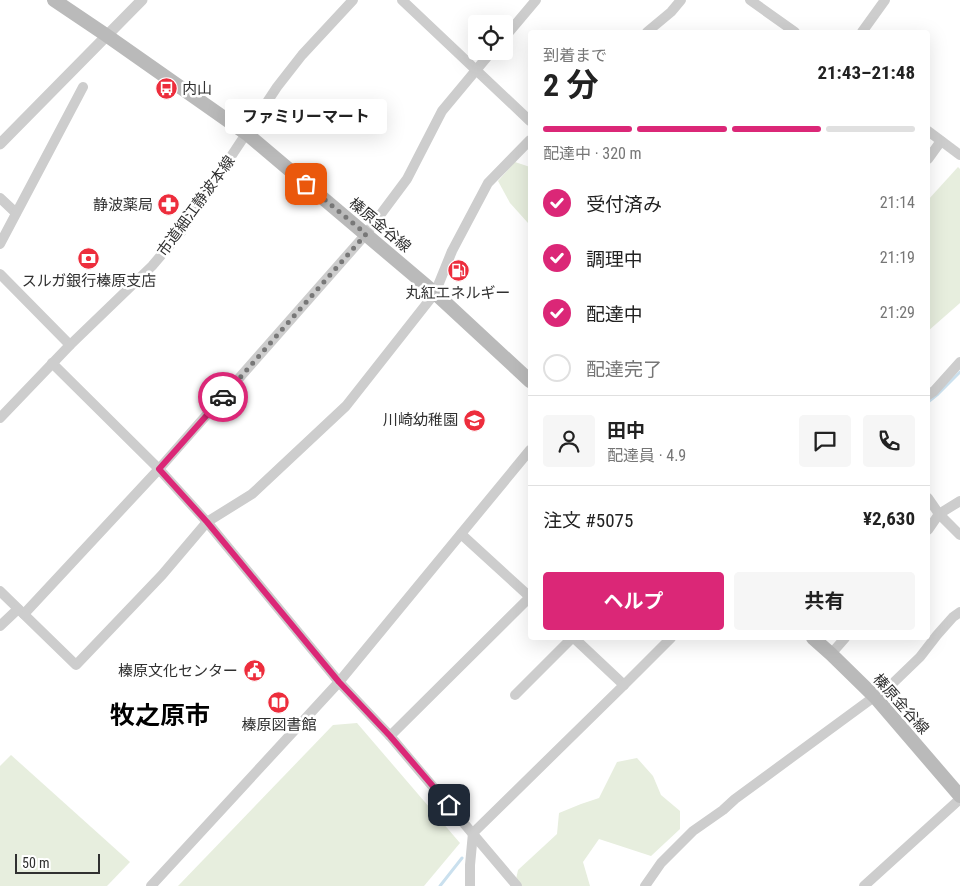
<!DOCTYPE html>
<html lang="ja">
<meta charset="utf-8">
<style>
:root{--surface:#fff;--page:#f6f6f6;--text:#222;--muted:#767676;--line:#e0e0e0;--accent:#db2777}
body{margin:0;font-family:"Roboto Condensed","Noto Sans JP",sans-serif;background:var(--page);color:var(--text);height:100vh;display:flex;flex-direction:column;font-size:19px;white-space:nowrap}
*{box-sizing:border-box;margin:0}
p{font-size:16px;color:var(--muted)}
.icon{flex:none;width:28px;height:28px;fill:none;stroke:currentColor;stroke-width:2;stroke-linecap:round;stroke-linejoin:round}
.map{position:relative;flex:1;overflow:hidden}
.details{position:absolute;left:528px;top:30px;width:402px;height:610px;display:flex;flex-direction:column;background:var(--surface);border-radius:5px;box-shadow:0 5px 20px #0002}
.details>*{flex:none}
.buttons{position:absolute;left:468px;top:15px;display:grid;gap:10px}
.buttons a{display:grid;place-items:center;width:45px;height:45px;border-radius:5px;background:var(--surface);box-shadow:0 5px 20px #0002;font-size:25px}
.scale{position:absolute;left:15px;bottom:12px;width:85px;box-sizing:border-box;padding-left:5px;border:2px solid #303030;border-top:0;font-size:14px;line-height:18px;white-space:nowrap;color:#303030;-webkit-text-stroke:4px #fff;paint-order:stroke}
.pin{position:absolute;display:grid;place-items:center;width:42px;height:42px;color:#fff;margin:-21px;border-radius:10px;box-shadow:0 2px 8px #0006}
.courier{position:absolute;display:grid;place-items:center;width:50px;height:50px;margin:-25px;border:4px solid #db2777;border-radius:50%;background:#fff;color:#222;box-shadow:0 1px 6px #0007}
.bubble{position:absolute;height:35px;border-radius:5px;background:var(--surface);box-shadow:0 5px 20px #0002;font-size:16px;font-weight:700;line-height:35px;text-align:center}
.summary em{font-style:normal;font-weight:700}
.summary div{display:flex;flex-direction:column-reverse}
.summary{display:flex;align-items:center;justify-content:space-between;height:85px;padding:0 15px}
h1{font-size:32px;font-weight:700;line-height:38px}
.bar{display:grid;grid-template-columns:repeat(4,1fr);gap:8px 5px;align-content:center;height:60px;padding:0 15px}
.bar i{height:6px;border-radius:4px;background:var(--line)}
.bar .active{background:var(--accent)}
.bar p{grid-column:span 4}
.line{display:flex;align-items:center;gap:12px;padding:0 15px;border-top:1px solid var(--line)}
.line div{flex:1}
.round{display:grid;place-items:center;flex:none;width:52px;height:52px;border-radius:5px;background:var(--page)}
ol{padding:0 15px;list-style:none}
li{display:flex;align-items:center;gap:15px;height:55px}
li p{margin-inline-start:auto}
li .icon{padding:5px;border-radius:50%;background:var(--accent);color:#fff;stroke-width:4}
li:last-child{color:var(--muted)}
li i{width:28px;height:28px;border:2px solid var(--line);border-radius:50%}
.button{display:flex;gap:10px;margin-top:auto;padding:10px 15px}
.button a{flex:1;height:58px;border-radius:5px;background:var(--accent);color:#fff;font-size:20px;font-weight:700;line-height:58px;text-align:center}
.button a+a{background:var(--page);color:var(--text)}
.map>svg:first-child{display:block}
</style>
<div class="map">
<svg width="960" height="886" viewBox="0 0 960 886">
<rect width="100%" height="100%" fill="#fff"/>
<g fill="#e7eede">
<polygon points="515,162 530,167 530,223 528,223 510,203 498,181"/>
<polygon points="958,167 960,169 960,303 928,331 928,200"/>
<polygon points="357,723 460,843 424,886 178,886 333,725"/>
<polygon points="11,755 130,862 107,886 0,886 0,766"/>
<polygon points="637,758 653,776 661,795 680,811 680,829 651,856 599,839 583,862 590,886 518,886 515,884 518,870 557,834 559,813 581,804 599,798 617,762"/>
</g>
<g fill="none" stroke-linecap="round" stroke-linejoin="round">
<g stroke="#cae0ee" stroke-width="3">
<polyline points="928,402 938,394 960,372"/>
<polyline points="440,886 462,858"/>
</g>
<g stroke="#cdcdcd" stroke-width="10">
<polyline points="402,0 530,121"/>
<polyline points="750,0 795,32"/>
<polyline points="647,32 671,12 681,0"/>
<polyline points="862,32 885,0"/>
<polyline points="504,38 536,0"/>
<polyline points="928,131 960,155"/>
<polyline points="928,159 941,141"/>
<polyline points="0,198 16,213"/>
<polyline points="0,244 83,87"/>
<polyline points="0,274 70,345"/>
<polyline points="52,363 159,469 207,522 339,682 390,736 517,886"/>
<polyline points="928,395 934,391 960,362"/>
<polyline points="0,418 70,345 152,266 181,232 277,87 302,55 353,0"/>
<polyline points="928,498 939,514 960,535"/>
<polyline points="928,530 939,514 960,501"/>
<polyline points="461,534 530,597"/>
<polyline points="0,591 76,665 162,575 207,522 252,494 346,406 435,293 452,251 488,183 530,140"/>
<polyline points="24,614 159,469 366,234 407,179 442,111 492,51"/>
<polyline points="0,626 18,609"/>
<polyline points="574,638 624,685"/>
<polyline points="831,654 845,638"/>
<polyline points="515,695 572,638"/>
<polyline points="390,736 530,597"/>
<polyline points="151,886 339,682 530,450"/>
<polyline points="470,886 470,865 473,833 624,685 671,638"/>
<polyline points="645,886 661,863 693,831 723,810 735,799 893,683 920,657 937,635 953,617 960,612"/>
<polyline points="864,886 960,799"/>
</g>
<polyline stroke="#cdcdcd" stroke-width="11" points="0,144 142,0"/>
<g stroke="#bababa" stroke-width="14">
<polyline points="54,0 106,35 247,134 435,293 530,381"/>
<polyline points="813,638 831,654 875,697 960,796"/>
</g>
</g>
<g fill="none" stroke-linecap="round" stroke-linejoin="round">
<polyline stroke="#787878" stroke-width="5" stroke-dasharray="0 9" points="223,397 366,234 306,184"/>
<polyline stroke="#db2777" stroke-width="6" points="223,397 159,469 207,522 339,682 390,736 449,805"/>
</g>
<defs>
<symbol id="bus-disc" viewBox="-11 -11 22 22"><circle r="9.5" fill="#ed2d3c" stroke="#fff"/><path d="M-5-6H5V4H4V6H2V4H-2V6H-4V4H-5ZM-3.5-4V0h7V-4ZM-3.5 1.2v1.5H-2V1.2ZM2 1.2v1.5H3.5V1.2Z" fill="#fff"/></symbol>
<symbol id="pharmacy-disc" viewBox="-11 -11 22 22"><circle r="9.5" fill="#ed2d3c" stroke="#fff"/><path d="M-2-6h4v4h4v4h-4v4h-4v-4h-4v-4h4Z" fill="#fff"/></symbol>
<symbol id="bank-disc" viewBox="-11 -11 22 22"><circle r="9.5" fill="#ed2d3c" stroke="#fff"/><path d="M-6-4H6V4H-6ZM0-2.3a2.3 2.3 0 1 0 0 4.6a2.3 2.3 0 1 0 0-4.6Z" fill="#fff"/></symbol>
<symbol id="fuel-disc" viewBox="-11 -11 22 22"><circle r="9.5" fill="#ed2d3c" stroke="#fff"/><path d="M-5.5-6h7V0h2V4h1.3V-2.5L3-4.5l.8-.8L6-3V5H2.5V1h-1V6h-7ZM-4.2-4.7v3.2H.2V-4.7Z" fill="#fff"/></symbol>
<symbol id="school-disc" viewBox="-11 -11 22 22"><circle r="9.5" fill="#ed2d3c" stroke="#fff"/><path d="M0-5L7-2L0 1L-7-2ZM-4 1L0 2.5L4 1V4Q0 6-4 4Z" fill="#fff"/></symbol>
<symbol id="civic-disc" viewBox="-11 -11 22 22"><circle r="9.5" fill="#ed2d3c" stroke="#fff"/><path d="M-.6-6.5H3V-4.5H.6V-3L4-1V1h2V6H-6V1h2V-1L-.6-3ZM-1.2 2.5V6h2.4V2.5Z" fill="#fff"/></symbol>
<symbol id="library-disc" viewBox="-11 -11 22 22"><circle r="9.5" fill="#ed2d3c" stroke="#fff"/><path d="M-6-4Q-3-5.5-.7-3.5V5Q-3 3-6 4ZM6-4Q3-5.5 .7-3.5V5Q3 3 6 4Z" fill="#fff"/></symbol>
</defs>
<g fill-rule="evenodd">
<use href="#bus-disc" x="154" y="76" width="25" height="25"/>
<use href="#pharmacy-disc" x="156" y="192" width="25" height="25"/>
<use href="#bank-disc" x="76" y="246" width="25" height="25"/>
<use href="#fuel-disc" x="446" y="258" width="25" height="25"/>
<use href="#school-disc" x="462" y="408" width="25" height="25"/>
<use href="#civic-disc" x="242" y="658" width="25" height="25"/>
<use href="#library-disc" x="266" y="690" width="25" height="25"/>
</g>
<g text-anchor="middle" dominant-baseline="central" stroke-width="5" stroke-linejoin="round" paint-order="stroke">
<g font-size="15" fill="#303030" stroke="#fff" text-anchor="end">
<text x="182" y="89" text-anchor="start">内山</text>
<text x="153" y="205">静波薬局</text>
<text x="89" y="281" text-anchor="middle">スルガ銀行榛原支店</text>
<text x="458" y="293" text-anchor="middle">丸紅エネルギー</text>
<text x="458" y="420">川崎幼稚園</text>
<text x="238" y="671">榛原文化センター</text>
<text x="279" y="725" text-anchor="middle">榛原図書館</text>
</g>
<g font-size="15" fill="#303030" stroke="#fff">
<text transform="translate(196 206) rotate(-54)">市道細江静波本線</text>
<text transform="translate(380 225) rotate(40)">榛原金谷線</text>
<text transform="translate(901 704) rotate(48)">榛原金谷線</text>
</g>
<g font-size="25" font-weight="bold" fill="#000" stroke="#fff">
<text x="160" y="715">牧之原市</text>
</g>
</g>
</svg>
<div class="buttons">
<a><svg class="icon" aria-label="locate" viewBox="0 0 24 24"><circle cx="12" cy="12" r="6"/><path d="M12 2v4M12 18v4M2 12h4M18 12h4"/></svg></a>
</div>
<div class="scale">50 m</div>
<div class="pin" style="left:306px;top:184px;background:#ea580c"><svg class="icon" aria-label="bag" viewBox="0 0 24 24"><path d="M5 8h14l-1 12H6zM9 8a3 3 0 0 1 6 0"/></svg></div>
<div class="pin" style="left:449px;top:805px;background:#1f2937"><svg class="icon" aria-label="home" viewBox="0 0 24 24"><path d="M3 11l9-7 9 7M6 9v11h12V9"/></svg></div>
<div class="courier" style="left:223px;top:397px"><svg class="icon" aria-label="car" viewBox="0 0 24 24"><path d="M5 17H2v-5l4-1 3-4h7l3 4 3 1v5h-3M9 17h6M6 11h13"/><circle cx="7" cy="17" r="2"/><circle cx="17" cy="17" r="2"/></svg></div>
<div class="bubble" style="left:225px;top:99px;width:162px">ファミリーマート</div>
<section class="details">
<div class="summary"><div><h1>2 分</h1><p>到着まで</p></div><em>21:43–21:48</em></div>
<div class="bar"><i class="active"></i><i class="active"></i><i class="active"></i><i></i><p>配達中 · 320 m</p></div>
<ol>
<li><svg class="icon" aria-label="check" viewBox="0 0 24 24"><path d="M5 12l5 5 9-10"/></svg>受付済み<p>21:14</p></li>
<li><svg class="icon" aria-label="check" viewBox="0 0 24 24"><path d="M5 12l5 5 9-10"/></svg>調理中<p>21:19</p></li>
<li><svg class="icon" aria-label="check" viewBox="0 0 24 24"><path d="M5 12l5 5 9-10"/></svg>配達中<p>21:29</p></li>
<li><i></i>配達完了</li>
</ol>
<div class="line" style="height:90px"><a class="round"><svg class="icon" aria-label="person" viewBox="0 0 24 24"><circle cx="12" cy="8" r="4"/><path d="M4 21q1-7 8-7t8 7"/></svg></a><div><b>田中</b><p>配達員 · 4.9</p></div><a class="round"><svg class="icon" aria-label="chat" viewBox="0 0 24 24"><path d="M4 5h16v11H9l-5 4z"/></svg></a><a class="round"><svg class="icon" aria-label="phone" viewBox="0 0 24 24"><path d="M5 4h4l2 5-3 2q2 4 5 5l2-3 5 2v4C11 20 4 13 5 4z"/></svg></a></div>
<div class="line" style="height:65px"><div>注文 #5075</div><b>¥2,630</b></div>
<div class="button"><a>ヘルプ</a><a>共有</a></div>
</section>
</div>
